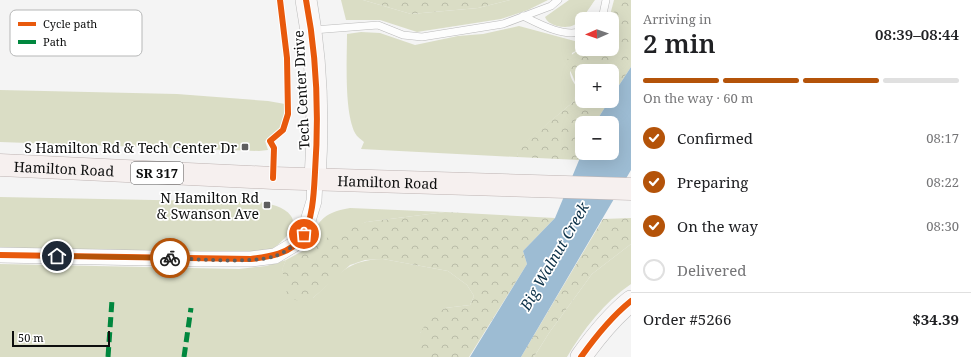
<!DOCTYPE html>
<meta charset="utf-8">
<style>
:root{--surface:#fff;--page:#f2f2f2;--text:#202124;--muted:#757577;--line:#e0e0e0;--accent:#b45309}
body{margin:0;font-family:"Noto Serif",serif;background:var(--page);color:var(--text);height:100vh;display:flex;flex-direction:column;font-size:15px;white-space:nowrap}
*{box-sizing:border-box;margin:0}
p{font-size:13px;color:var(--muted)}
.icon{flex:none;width:22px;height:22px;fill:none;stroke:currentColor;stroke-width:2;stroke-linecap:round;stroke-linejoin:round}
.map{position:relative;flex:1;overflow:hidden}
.drawer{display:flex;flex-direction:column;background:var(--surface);width:340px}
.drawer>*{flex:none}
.needle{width:26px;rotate:268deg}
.controls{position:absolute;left:575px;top:12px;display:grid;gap:8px}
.controls a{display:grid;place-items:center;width:44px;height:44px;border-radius:8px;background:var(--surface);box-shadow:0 4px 16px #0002;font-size:20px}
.scale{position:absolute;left:12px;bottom:10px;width:98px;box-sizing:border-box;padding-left:4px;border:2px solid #0d0e0e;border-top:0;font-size:11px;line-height:14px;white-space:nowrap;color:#0d0e0e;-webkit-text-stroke:3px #fff;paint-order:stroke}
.pin{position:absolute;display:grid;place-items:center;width:34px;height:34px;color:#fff;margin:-17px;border:2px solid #fff;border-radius:50%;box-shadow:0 1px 4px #0007}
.courier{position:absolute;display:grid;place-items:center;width:40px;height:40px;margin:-20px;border:3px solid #b45309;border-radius:50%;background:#fff;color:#222;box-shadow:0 1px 5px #0007}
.head em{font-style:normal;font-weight:600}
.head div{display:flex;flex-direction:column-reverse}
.head{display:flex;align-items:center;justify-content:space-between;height:68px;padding:0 12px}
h1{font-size:26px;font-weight:600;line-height:30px}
.bar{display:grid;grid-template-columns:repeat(4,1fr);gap:6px 4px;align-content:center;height:48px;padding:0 12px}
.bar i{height:5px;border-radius:3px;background:var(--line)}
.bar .selected{background:var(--accent)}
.bar p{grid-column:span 4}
.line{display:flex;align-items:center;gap:10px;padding:0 12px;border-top:1px solid var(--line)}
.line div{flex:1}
ol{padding:0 12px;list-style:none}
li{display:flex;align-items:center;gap:12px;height:44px}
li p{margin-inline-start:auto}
li .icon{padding:4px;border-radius:50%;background:var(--accent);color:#fff;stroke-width:4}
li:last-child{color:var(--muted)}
li i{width:22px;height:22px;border:2px solid var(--line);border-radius:50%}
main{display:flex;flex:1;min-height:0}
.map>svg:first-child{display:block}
</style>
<main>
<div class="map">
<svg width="631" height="357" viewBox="0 0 631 357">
<defs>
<pattern id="forest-crowns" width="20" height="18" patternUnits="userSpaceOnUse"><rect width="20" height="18" fill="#daddc5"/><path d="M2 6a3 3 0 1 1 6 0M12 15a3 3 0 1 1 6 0" fill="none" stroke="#babca8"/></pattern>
</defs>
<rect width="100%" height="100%" fill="#f4f4f4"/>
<g fill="#daddc5">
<polygon points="341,0 363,0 411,14 478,8 510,0 548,0 528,10 501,19 417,32 380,20 346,20"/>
<path d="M 569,0 L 595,0 C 583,16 579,31 557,26 C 551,24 547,22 545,17 Z"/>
<path d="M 519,26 L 582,43 L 582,48 L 572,53 C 572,59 570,67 570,73 C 572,87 583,84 572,103 L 519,148 L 517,157 L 361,149 L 364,142 C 361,139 357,137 355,133 C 344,111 347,60 347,34 L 361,32 L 380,33 L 415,45 L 458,36 L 483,34 Z"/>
<path d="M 0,90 L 177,94 L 268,101 L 285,104 C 285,124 282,131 265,141 L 268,150 L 259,151 L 0,142 Z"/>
<path d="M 0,197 L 259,202 C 270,204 284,206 291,216 C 299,227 281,243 272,249 C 268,251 262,252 257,253 L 0,250 Z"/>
<path d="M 350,208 L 445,212 L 366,222 L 308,248 C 317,222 321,213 350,208 Z"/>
<path d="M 631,244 L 631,284 C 604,302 583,330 567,357 L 534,357 L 549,333 L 592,274 Z"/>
<path d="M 383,259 L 448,271 L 467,285 L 474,296 L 470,305 L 445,308 L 420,333 L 420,357 L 0,357 L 0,264 L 239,269 L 266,266 L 286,260 L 282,270 L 313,298 C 339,275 346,260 383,259 Z"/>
</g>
<g fill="url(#forest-crowns)">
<polygon points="363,0 510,0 478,8 411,14"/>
<path d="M 614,0 L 631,0 L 631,67 L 612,96 L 612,71 L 582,71 L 582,101 L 609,101 L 595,123 L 582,123 L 582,153 L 579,160 L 517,157 L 518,148 L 572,103 C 582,86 572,78 566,61 C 579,44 591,49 612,49 L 612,19 L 609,19 Z"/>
<polygon points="445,212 555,218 523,251 527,264 469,357 420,357 420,333 429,319 445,308 470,305 474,296 467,285 448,271 383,259 365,260 350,265 313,298 303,301 288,299 282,269 286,260 341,230 366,222"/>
<polygon points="631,218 631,244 592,274 549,333 534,357 521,357 603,219"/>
</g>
<polygon fill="#9dbcd3" points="631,67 631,170 521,357 470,357 527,264 523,251 555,218 582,153 612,153 612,123 595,123 609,101 612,101 612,96"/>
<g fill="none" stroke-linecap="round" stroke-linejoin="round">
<defs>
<g id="lane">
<path d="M 523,16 C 539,24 565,38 582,31"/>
<polyline points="598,19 603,14 606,0"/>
<polyline points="313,30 378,25 403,35 422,37 503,24 551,6 558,0"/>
</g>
<polyline id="street" points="0,255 200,259 251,259 275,256 293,245 304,234 314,201 315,179"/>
<g id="secondary">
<path d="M 306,0 C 317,59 319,119 315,179"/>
<path d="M 581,357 C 596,336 611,317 631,301"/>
</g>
<g id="primary">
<path id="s1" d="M 0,165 L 273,178 L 631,189"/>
</g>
</defs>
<use href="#lane" stroke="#bbb" stroke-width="8"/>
<use href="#street" stroke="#bbb" stroke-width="16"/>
<use href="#secondary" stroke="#bbb" stroke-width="22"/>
<use href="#primary" stroke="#beb4b3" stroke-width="23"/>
<use href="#lane" stroke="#fdfdfd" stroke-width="7"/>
<use href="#street" stroke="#fdfdfd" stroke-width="15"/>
<use href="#secondary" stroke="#f9f7f7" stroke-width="21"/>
<use href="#primary" stroke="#f6f0ef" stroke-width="22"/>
<g stroke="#00873e" stroke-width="5" stroke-dasharray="10 5" stroke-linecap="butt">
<polyline points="108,357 112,300"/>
<polyline points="184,357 191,308"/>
</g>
<defs>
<g id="cycleway">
<polyline points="273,178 274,148 270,141 283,130 288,114 287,58 280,0"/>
<path d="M 0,255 L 251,259 C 268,257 291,254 302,237 C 313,221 314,191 315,172 C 319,115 317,57 306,0"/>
<path d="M 581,357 C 596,336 611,317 631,301"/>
</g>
</defs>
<use href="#cycleway" stroke="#fff" stroke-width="8"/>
<use href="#cycleway" stroke="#e8590c" stroke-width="6"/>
</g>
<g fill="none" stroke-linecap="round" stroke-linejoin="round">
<path stroke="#5e5e5e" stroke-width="4" stroke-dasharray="0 7.2" d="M 170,258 C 196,259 252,264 275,256 C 285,253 299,243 304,234"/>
<polyline stroke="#b45309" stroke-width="5" points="57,256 170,258"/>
</g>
<g fill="#5e5e5e" stroke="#fff" stroke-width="1.5">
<rect x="241" y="143" width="8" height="8" rx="2"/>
<rect x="263" y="201" width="8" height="8" rx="2"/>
</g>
<g text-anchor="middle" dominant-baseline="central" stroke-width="3.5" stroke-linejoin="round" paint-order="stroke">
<rect fill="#fff" stroke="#565656" stroke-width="1" x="131" y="162" width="52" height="22" rx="3"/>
<g font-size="13" font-weight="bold" fill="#0d0e0e">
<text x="157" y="173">SR 317</text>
</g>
<g font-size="14" fill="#0d0e0e" stroke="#fff">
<text transform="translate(301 90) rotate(-93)">Tech Center Drive</text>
<text stroke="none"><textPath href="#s1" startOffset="64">Hamilton Road</textPath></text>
<text stroke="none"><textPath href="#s1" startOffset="388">Hamilton Road</textPath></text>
</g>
<g font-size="14" fill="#0d0e0e" stroke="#fff" text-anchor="end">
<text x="237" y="147">S Hamilton Rd &amp; Tech Center Dr</text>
<text x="259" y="197">N Hamilton Rd<tspan x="259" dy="16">&amp; Swanson Ave</tspan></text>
</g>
<g font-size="15" font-style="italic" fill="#0a2f46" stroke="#fff">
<text transform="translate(554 256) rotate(-60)">Big Walnut Creek</text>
</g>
</g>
<rect x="10" y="10" width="132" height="46" rx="6" fill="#fff" stroke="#b6b7b7" stroke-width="1"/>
<rect x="18" y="22" width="18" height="4" fill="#e8590c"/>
<rect x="18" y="40" width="18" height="4" fill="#00873e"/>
<g font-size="11" fill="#0d0e0e">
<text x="43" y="28">Cycle path</text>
<text x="43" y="46">Path</text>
</g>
</svg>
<div class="controls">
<a><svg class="needle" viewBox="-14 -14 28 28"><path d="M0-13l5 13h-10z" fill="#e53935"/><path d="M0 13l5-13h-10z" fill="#757577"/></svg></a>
<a>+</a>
<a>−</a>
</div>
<div class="scale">50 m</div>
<div class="pin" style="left:304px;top:234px;background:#ea580c"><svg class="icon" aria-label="bag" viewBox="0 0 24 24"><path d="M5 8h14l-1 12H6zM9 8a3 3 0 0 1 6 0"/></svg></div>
<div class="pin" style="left:57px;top:256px;background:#1f2937"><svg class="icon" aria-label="home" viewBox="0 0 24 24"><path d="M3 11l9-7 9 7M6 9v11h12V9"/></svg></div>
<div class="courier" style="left:170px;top:258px"><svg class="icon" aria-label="bike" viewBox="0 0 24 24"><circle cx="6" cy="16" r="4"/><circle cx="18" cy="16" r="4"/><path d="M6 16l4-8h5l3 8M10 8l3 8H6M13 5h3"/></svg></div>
</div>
<section class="drawer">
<div class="head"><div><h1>2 min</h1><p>Arriving in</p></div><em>08:39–08:44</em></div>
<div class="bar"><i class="selected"></i><i class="selected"></i><i class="selected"></i><i></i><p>On the way · 60 m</p></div>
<ol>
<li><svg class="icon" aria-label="check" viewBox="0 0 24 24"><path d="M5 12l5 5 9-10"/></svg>Confirmed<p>08:17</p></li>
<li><svg class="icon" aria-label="check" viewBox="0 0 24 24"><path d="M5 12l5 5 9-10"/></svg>Preparing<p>08:22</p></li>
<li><svg class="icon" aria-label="check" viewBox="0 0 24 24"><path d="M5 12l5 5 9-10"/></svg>On the way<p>08:30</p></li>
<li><i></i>Delivered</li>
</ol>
<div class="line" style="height:52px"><div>Order #5266</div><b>$34.39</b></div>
</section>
</main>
